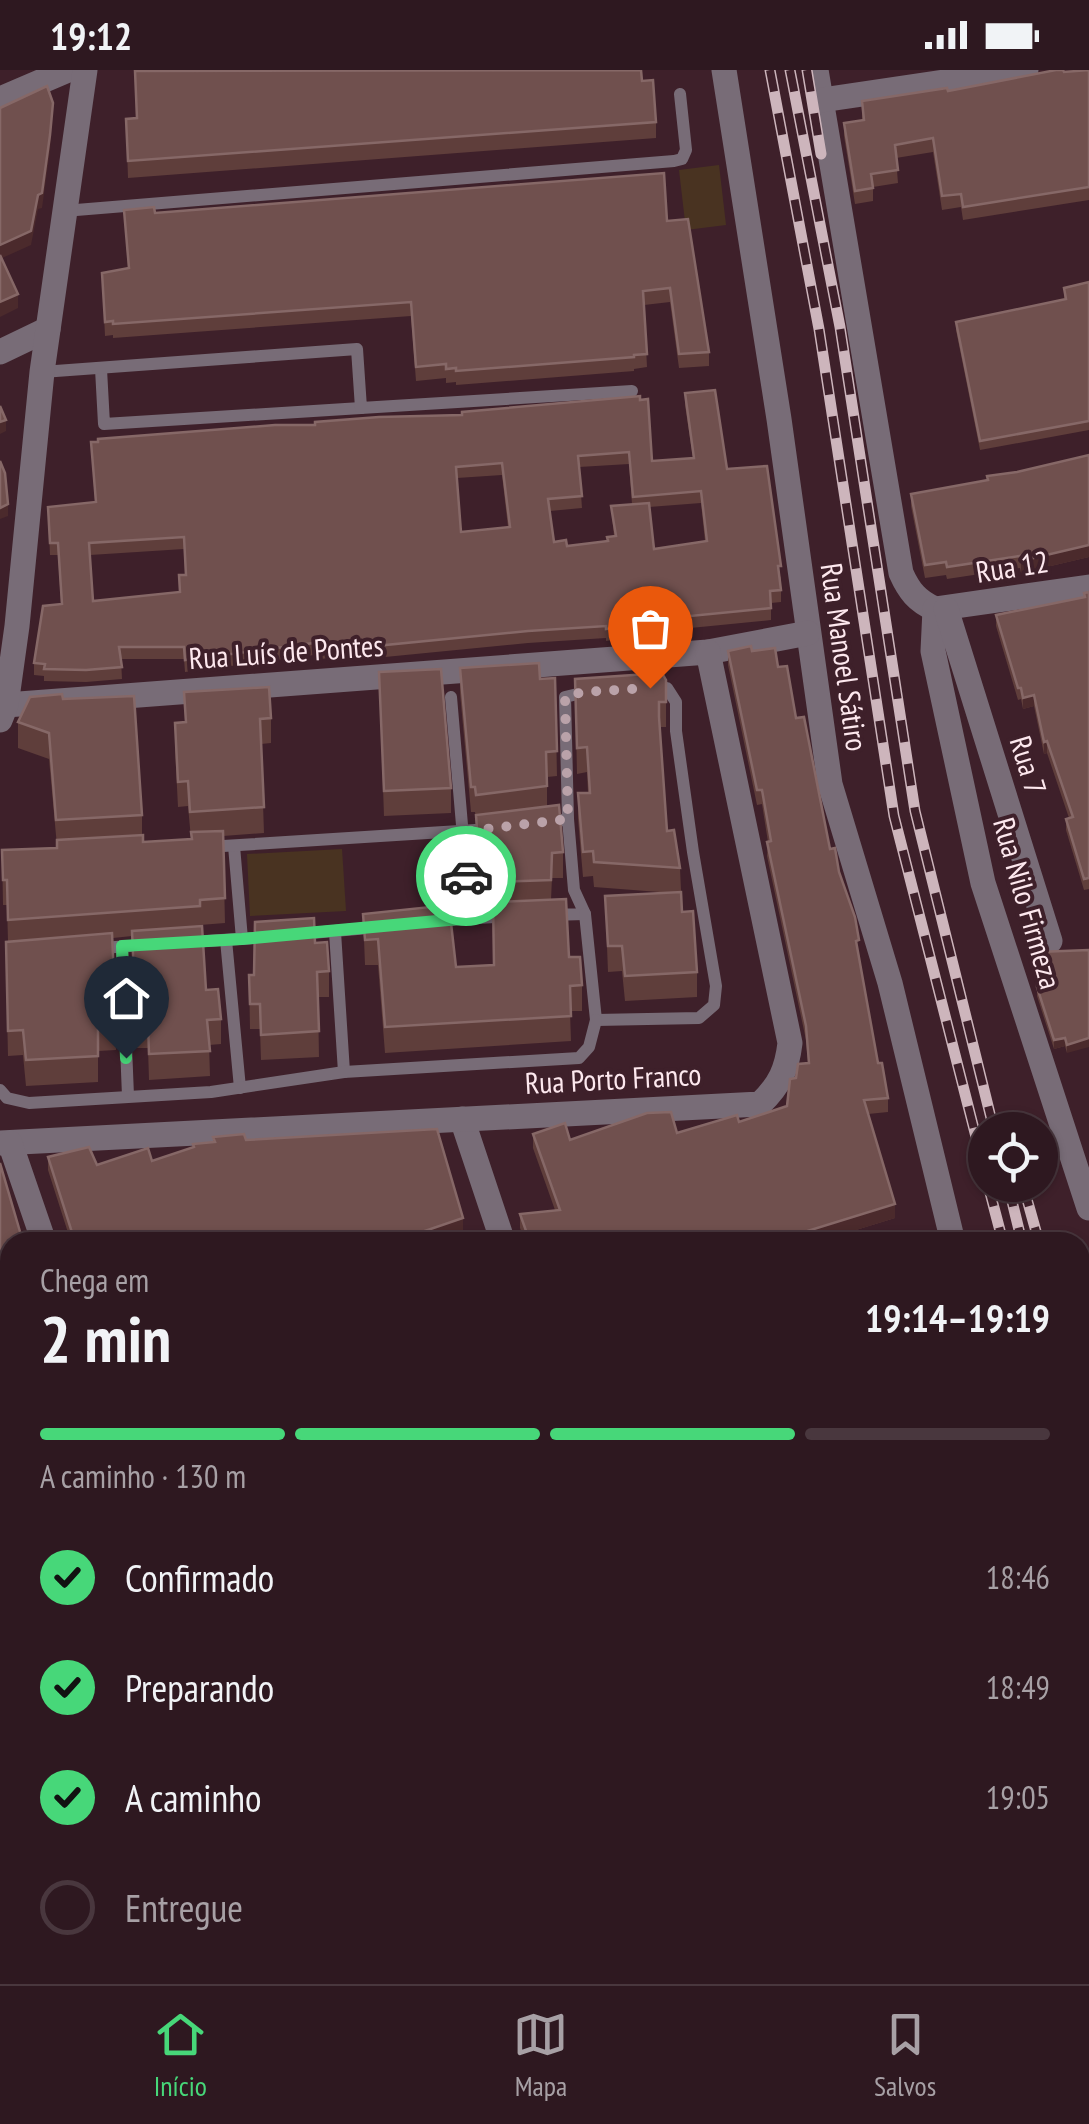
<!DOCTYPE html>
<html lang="pt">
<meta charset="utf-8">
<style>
:root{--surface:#2e1820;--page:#3a252d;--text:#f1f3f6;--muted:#a7a0a5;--line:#49373e;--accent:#47d779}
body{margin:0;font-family:"PT Sans Narrow",sans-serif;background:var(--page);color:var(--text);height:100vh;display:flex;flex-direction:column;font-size:38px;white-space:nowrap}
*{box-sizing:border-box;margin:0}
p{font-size:32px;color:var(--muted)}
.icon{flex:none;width:55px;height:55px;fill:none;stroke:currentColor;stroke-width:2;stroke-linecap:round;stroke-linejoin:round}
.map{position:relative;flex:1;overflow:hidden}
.drawer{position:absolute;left:0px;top:1162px;width:1090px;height:752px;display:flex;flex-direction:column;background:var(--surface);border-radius:30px 30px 0 0;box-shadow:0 2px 8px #0004,0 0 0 2px var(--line)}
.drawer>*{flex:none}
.buttons{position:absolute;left:968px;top:1042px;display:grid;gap:20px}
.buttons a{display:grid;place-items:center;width:90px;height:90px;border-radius:50%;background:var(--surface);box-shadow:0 2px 8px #0004,0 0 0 2px var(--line);font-size:50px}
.pin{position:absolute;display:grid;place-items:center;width:85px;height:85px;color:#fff;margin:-102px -42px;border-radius:50% 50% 50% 0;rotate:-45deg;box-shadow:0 0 10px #0007}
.pin .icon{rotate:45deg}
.courier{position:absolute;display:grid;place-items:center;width:100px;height:100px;margin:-50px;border:8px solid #47d779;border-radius:50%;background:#fff;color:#222;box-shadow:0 2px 12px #0007}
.head em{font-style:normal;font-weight:800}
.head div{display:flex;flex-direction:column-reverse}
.head{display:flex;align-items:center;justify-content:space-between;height:170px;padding:0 40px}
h1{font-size:65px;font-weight:800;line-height:75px}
.bar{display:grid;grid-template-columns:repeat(4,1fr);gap:15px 10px;align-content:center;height:120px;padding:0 40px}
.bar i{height:12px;border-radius:8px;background:var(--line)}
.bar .active{background:var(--accent)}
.bar p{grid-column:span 4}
ol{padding:0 40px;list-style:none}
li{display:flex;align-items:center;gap:30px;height:110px}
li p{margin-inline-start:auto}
li .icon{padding:10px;border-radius:50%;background:var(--accent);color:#111;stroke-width:4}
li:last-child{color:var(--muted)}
li i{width:55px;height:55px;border:5px solid var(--line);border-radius:50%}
.status{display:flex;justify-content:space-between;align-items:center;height:70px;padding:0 50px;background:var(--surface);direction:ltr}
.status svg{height:28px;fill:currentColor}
.menu{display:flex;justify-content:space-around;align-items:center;height:140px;border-top:2px solid var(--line);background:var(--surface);font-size:28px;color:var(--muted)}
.menu a{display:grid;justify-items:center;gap:5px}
.menu .active{color:var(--accent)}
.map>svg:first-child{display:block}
</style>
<div class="status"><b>19:12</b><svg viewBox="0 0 49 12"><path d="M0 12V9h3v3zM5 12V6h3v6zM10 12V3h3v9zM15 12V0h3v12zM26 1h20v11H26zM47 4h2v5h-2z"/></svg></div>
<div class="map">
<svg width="1089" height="1914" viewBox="0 0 1089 1914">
<rect width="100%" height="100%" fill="#3e202a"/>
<polygon fill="#4c2634" points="317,1905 540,1905 543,1914 319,1914"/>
<g fill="#493321">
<polygon points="719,95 726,155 686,160 679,100"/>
<polygon points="342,779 346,841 250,846 247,784"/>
</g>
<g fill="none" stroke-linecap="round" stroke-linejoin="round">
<g stroke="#786c77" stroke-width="12">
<polyline points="64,141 674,91 682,89 686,80 680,24"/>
<polyline points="101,299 104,354 361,338"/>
<polyline points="42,302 357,279 361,338 632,321"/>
<polyline points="451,627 470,848"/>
<polyline points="568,749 565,627 590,621"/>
<polyline points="546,753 568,749 574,820 585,844 549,845"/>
<polyline points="234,776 242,869"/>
<polyline points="207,777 491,759"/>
<polyline points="585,844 596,950 699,948 714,935 716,916 693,782 676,661 676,632 667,618 649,618"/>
<polyline points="434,851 509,846"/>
<polyline points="335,862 344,1002"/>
<polyline points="300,864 380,857"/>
<polyline points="226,870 240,1018"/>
<polyline points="190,872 270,867"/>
<polyline points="122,876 128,1026"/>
<polyline points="101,878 145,875"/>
<polyline points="0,1020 7,1028 29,1033 211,1022 344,1002 579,988 589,977 596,950"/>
<polyline points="155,1905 158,1914"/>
<polyline points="309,1905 312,1914"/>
<polyline points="492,1905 496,1914"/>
<polyline points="345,1914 349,1905"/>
</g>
<g stroke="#786c77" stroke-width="25">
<polyline points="724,0 779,349 830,714 890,913 953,1172"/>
<path d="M 816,0 L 901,503 C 909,521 917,531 935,539 L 1089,517"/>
<polyline points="0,29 68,0"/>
<polyline points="822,30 1026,0"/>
<polyline points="0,282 48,259"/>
<polyline points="935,539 933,581 983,813 1089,1138"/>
<polyline points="946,539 1050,871"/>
<polyline points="6,635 708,582 808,563"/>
<polyline points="0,650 6,635 17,556 42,302 85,0"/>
<polyline points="462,1049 503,1172"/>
<path d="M 0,1073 L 760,1034 C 780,1015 787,999 790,973 L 708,582"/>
<polyline points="10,1073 44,1172"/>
<polyline points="0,1488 10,1485"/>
<polyline points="1080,1581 1089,1607"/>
<polyline points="737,1905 740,1914"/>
<polyline points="32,1914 61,1905"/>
</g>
<defs>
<g id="rail">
<polyline points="770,0 819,259 894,746 985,1102"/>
<polyline points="790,0 840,257 915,741 994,1060"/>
<polyline points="807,0 821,84"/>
<polyline points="988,1115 1003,1172"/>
<polyline points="1008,1115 1022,1172"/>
<polyline points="1023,1115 1039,1172"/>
<polyline points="1080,1316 1089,1346"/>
<polyline points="1080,1378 1089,1406"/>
<polyline points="1080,1438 1089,1466"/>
</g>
</defs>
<use href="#rail" stroke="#cdb5bc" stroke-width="11"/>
<use href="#rail" stroke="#3e202a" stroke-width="8" stroke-dasharray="22" stroke-linecap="butt"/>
</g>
<g fill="#5f3e3b" fill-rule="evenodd">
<polygon points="1089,0 1089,130 963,150 961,137 942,140 933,82 896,88 898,113 873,117 873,131 855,134 844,66 844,53 862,50 862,31 948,21 1064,2"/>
<polygon points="135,1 642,11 656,52 656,68 128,108 126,49 136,48"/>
<polygon points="124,140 155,143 667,151 709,282 709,296 679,298 670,232 644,235 647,297 634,299 634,301 456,315 456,312 446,313 446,308 416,311 411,246 113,268 113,265 105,266 102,203 128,198"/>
<polygon points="1089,212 1089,360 980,380 956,260 956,252 1064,230 1064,218"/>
<path d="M 685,323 L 727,399 L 781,508 L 781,532 L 771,533 L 771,550 L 650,562 L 650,564 L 606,571 L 606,568 L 528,573 L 334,592 L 334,587 L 315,590 L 314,585 L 185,602 L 184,589 L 121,589 L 122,609 L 86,612 L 44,611 L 44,606 L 34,605 L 34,593 L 61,534 L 58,485 L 50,485 L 48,437 L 95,433 L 91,372 L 462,345 L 640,326 L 652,391 L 693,388 L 685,335 ZM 629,394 L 632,434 L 611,436 L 614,466 L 608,471 L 567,476 L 554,472 L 550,441 L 582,438 L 579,397 ZM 502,405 L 508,457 L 461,462 L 457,408 ZM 701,433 L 705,471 L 654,479 L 649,437 ZM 184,479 L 185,505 L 179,522 L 93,531 L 90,485 Z"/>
<polygon points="1089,385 1089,487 1021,503 1020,498 947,509 946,505 925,508 911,436 911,424 987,410 987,406 1017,402"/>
<polygon points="1089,522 1089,819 1084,820 1066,760 1066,749 1069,748 1047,683 1044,684 1034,636 1023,639 1021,629 1018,630 996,556 996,545 1084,527"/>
<polygon points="728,581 752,581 778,597 796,648 830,779 839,802 859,884 878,993 888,1028 888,1042 868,1044 895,1148 817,1172 525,1172 520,1158 520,1144 555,1140 533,1078 533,1064 570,1070 677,1063 739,1052 787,1036 796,1008 808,993 806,970 767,786 768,772 762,734 757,735 728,595"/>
<polygon points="460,598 540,609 555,608 557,706 547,707 547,736 563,782 563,808 552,808 551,830 569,887 582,915 582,941 570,941 571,971 385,983 378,895 365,895 363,844 456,897 493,895 493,837 490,837 489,830 480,831 476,750 475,742 471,742 460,623"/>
<polygon points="379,602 451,718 451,743 384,746"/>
<polygon points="575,609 666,610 666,657 660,657 667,761 680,798 682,842 697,902 697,927 625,931 622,901 608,902 605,826 672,823 594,817 593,806 583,807 578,749 578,723 588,723 587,702 577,704"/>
<polygon points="184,622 271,648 271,673 261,674 264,763 223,766 225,853 200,855 206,920 221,949 221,974 209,975 210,1006 149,1010 148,978 136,978 132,866 113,868 116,980 98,981 98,1012 26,1016 23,985 8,986 6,897 8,871 7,835 3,835 2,780 57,778 57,776 49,689 18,678 18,652 63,629 142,745 142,765 143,772 191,769 188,736 178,737 175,678 175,653 185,652"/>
<polygon points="315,873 329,901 329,927 318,927 319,987 261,990 260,959 250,959 249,905 254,905"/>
<polygon points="1089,880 1067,983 1065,976 1054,979 1037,926 1038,882"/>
<polygon points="213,1067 246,1070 463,1160 428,1172 71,1172 48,1100 48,1087 97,1095 152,1091 193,1078 193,1074 213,1072"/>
<polygon points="184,1905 307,1905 310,1914 187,1914"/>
</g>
<g fill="#4b2a2c">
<polygon points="53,33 50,80 42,138 38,139 31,175 0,189 0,175"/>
<polygon points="18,224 18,238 0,247 0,232"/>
<polygon points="6,350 6,361 0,364 0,352"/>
<polygon points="8,434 8,446 0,449 0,438"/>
<polygon points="1089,475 1089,487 1021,503 1021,491"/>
<polygon points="1034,625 1034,636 1023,639 1023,628"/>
<polygon points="1047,671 1047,683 1044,684 1044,672"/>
<polygon points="1065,968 1065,976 1054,979 1054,970"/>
<polygon points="1089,968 1089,977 1067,983 1067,975"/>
<polygon points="895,1134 895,1148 817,1172 772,1172"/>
<polygon points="463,1148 463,1160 428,1172 413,1172 413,1165"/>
<polygon points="347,1165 347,1172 327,1172"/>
<polygon points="10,1330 10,1341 0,1345 0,1334"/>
<polygon points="10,1445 10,1456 1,1458 1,1447"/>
<polygon points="7,1591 7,1600 0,1602 0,1593"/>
<polygon points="488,1905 488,1914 478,1914 478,1909"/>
<polygon points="506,1905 520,1905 520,1910 506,1914"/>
</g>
<g fill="#70504e" stroke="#866867" stroke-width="2.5" fill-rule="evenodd">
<polygon points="641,0 642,11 653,10 656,52 128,91 126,49 137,48 135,1"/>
<polygon points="1056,0 1063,0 1064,2 1089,0 1089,117 963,137 961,124 942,126 933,68 895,75 898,100 871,104 873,118 855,121 844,53 864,50 862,31 947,18 948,21"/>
<polygon points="47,16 53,33 50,65 42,123 38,125 31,161 0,175 0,38"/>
<polygon points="664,103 667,151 688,149 709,282 679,284 670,218 643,221 647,284 634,285 634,287 456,301 456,298 446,299 446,294 416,297 411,232 113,254 113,251 105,252 102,203 129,198 124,140 154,137 155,143 180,141"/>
<polygon points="0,185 18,224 0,232"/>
<polygon points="1089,212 1089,351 980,371 956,252 1066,229 1064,218"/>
<path d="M 715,320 L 727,399 L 767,396 L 781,496 L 778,496 L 781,520 L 770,521 L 771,538 L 649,550 L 650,552 L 606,559 L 606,556 L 528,561 L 334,580 L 334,575 L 315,578 L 314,573 L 185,590 L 184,577 L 119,577 L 122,597 L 86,600 L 44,599 L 45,594 L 34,593 L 43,536 L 62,534 L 58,473 L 50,473 L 48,437 L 96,432 L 91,372 L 98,372 L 98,369 L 275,355 L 315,355 L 315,352 L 379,347 L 462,345 L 462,342 L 640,326 L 640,330 L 648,329 L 652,391 L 694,388 L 685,323 ZM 629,382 L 633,427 L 701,421 L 707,471 L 654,479 L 649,433 L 611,436 L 616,466 L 607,467 L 608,471 L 567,476 L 566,470 L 554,472 L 548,429 L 582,426 L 578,386 ZM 502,393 L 510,457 L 461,462 L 456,397 ZM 184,467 L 186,505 L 179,505 L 180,522 L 93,531 L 89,473 Z"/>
<polygon points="0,336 6,350 0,352"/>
<polygon points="1089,385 1089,475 1021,491 1020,486 947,497 946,492 925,495 911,424 988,410 987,406 1017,402"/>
<polygon points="0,391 5,403 8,434 0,438"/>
<polygon points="1089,522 1089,808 1084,809 1066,749 1073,747 1047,671 1044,672 1034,625 1023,628 1021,618 1018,618 996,545 1085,527 1084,523"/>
<polygon points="751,576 752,581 775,578 778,597 787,596 796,648 804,647 830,779 835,778 839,802 855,847 859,870 856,871 878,993 882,993 888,1028 864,1030 895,1134 772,1172 530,1172 520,1144 560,1140 533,1064 565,1053 570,1070 647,1043 671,1042 677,1063 737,1045 739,1052 787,1036 790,1009 796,1008 798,994 809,993 806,956 767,772 771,771 762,720 757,720 728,581"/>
<polygon points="539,593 540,609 555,608 557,681 546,682 547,716 476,725 475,717 471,717 460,598"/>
<polygon points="441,599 451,718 384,721 379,602"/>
<polygon points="662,603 666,610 666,632 659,632 659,647 667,761 674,760 680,798 594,792 593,781 583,782 578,723 590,723 587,677 577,678 575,609"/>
<polygon points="269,617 271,648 260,649 264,737 190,742 188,711 178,712 175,653 186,652 184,622"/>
<polygon points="62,624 63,629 134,626 142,745 56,750 49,663 18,652 30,627"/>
<polygon points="559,735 563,782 552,783 551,810 490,812 489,805 480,805 476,745"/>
<polygon points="223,761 225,828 200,830 200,836 8,850 7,810 3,810 2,780 57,778 57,770 143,765 143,772 192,769 191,762"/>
<polygon points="681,822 682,842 693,841 697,902 625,906 622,876 608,876 605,826"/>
<polygon points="566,829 569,887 580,887 582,915 570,916 571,946 385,957 378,869 365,870 363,844 449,835 456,897 494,895 493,832"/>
<polygon points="314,848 315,873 327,872 329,901 317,902 319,961 261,965 260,934 250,934 249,905 254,905 255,852"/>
<polygon points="202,856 206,920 218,919 221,949 207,950 210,981 149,984 148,953 136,953 132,861"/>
<polygon points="112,863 116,954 98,955 98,986 26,990 23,960 8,961 6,872"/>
<polygon points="1089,880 1089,968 1067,975 1065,968 1054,970 1037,917 1038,882"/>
<polygon points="437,1059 463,1148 413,1165 416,1172 350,1172 347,1165 327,1172 274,1172 274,1171 256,1172 75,1172 48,1087 89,1077 97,1095 148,1078 152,1091 194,1077 193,1074 215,1072 213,1067 244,1064 246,1070"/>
<polygon points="0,1093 23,1172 10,1172 10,1330 0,1334"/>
<polygon points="0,1364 5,1379 10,1377 10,1445 1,1447"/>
<polygon points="0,1564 7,1591 0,1593"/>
<polygon points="98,1905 146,1905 149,1914 69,1914"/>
<polygon points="189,1905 307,1905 310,1914 192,1914"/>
<polygon points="382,1905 488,1905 478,1909 480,1914 371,1914 383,1910"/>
<polygon points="639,1905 715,1905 718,1914 642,1914"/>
</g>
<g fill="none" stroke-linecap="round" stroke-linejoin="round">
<polyline stroke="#baa2a9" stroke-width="10" stroke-dasharray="0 18" points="466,806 461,762 568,749 565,627 583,622 650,618"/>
<polyline stroke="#47d779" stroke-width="12" points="126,988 122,876 242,869 470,848 466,806"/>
</g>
<g text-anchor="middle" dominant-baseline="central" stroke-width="8" stroke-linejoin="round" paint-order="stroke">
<g font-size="30" fill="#fde8ee" stroke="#3e202a">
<text transform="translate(1012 496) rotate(-9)">Rua 12</text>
<text transform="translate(286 581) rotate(-4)">Rua Luís de Pontes</text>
<text transform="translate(845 587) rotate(82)">Rua Manoel Sátiro</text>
<text transform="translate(1029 695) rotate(73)">Rua 7</text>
<text transform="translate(1028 833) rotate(74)">Rua Nilo Firmeza</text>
<text transform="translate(613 1008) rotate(-3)">Rua Porto Franco</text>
</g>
</g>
</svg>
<div class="buttons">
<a><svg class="icon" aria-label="locate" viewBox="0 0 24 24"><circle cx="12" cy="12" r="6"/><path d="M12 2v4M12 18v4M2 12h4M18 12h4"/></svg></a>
</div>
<div class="pin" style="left:650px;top:618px;background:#ea580c"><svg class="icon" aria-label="bag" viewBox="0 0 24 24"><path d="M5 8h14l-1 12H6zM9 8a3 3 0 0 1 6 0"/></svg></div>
<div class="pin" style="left:126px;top:988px;background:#1f2937"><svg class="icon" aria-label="home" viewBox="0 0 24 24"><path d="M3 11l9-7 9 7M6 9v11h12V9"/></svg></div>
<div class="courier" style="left:466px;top:806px"><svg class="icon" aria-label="car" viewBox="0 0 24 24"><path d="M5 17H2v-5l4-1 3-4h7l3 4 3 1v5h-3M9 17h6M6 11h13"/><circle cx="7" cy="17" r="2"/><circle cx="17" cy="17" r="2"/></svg></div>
<section class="drawer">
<div class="head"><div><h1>2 min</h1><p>Chega em</p></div><em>19:14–19:19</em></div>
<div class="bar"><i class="active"></i><i class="active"></i><i class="active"></i><i></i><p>A caminho · 130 m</p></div>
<ol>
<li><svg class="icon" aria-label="check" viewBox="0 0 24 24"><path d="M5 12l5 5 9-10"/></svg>Confirmado<p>18:46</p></li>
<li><svg class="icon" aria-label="check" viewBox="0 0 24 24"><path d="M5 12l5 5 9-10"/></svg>Preparando<p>18:49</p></li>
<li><svg class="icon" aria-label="check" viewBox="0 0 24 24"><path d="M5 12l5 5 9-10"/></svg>A caminho<p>19:05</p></li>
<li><i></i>Entregue</li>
</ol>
</section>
</div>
<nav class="menu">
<a class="active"><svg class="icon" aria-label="home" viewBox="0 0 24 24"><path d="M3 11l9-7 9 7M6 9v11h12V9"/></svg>Início</a>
<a><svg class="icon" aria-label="map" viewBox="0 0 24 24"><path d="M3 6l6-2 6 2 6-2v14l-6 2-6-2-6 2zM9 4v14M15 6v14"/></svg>Mapa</a>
<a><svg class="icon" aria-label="saved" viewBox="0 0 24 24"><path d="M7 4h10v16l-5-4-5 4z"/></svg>Salvos</a>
</nav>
